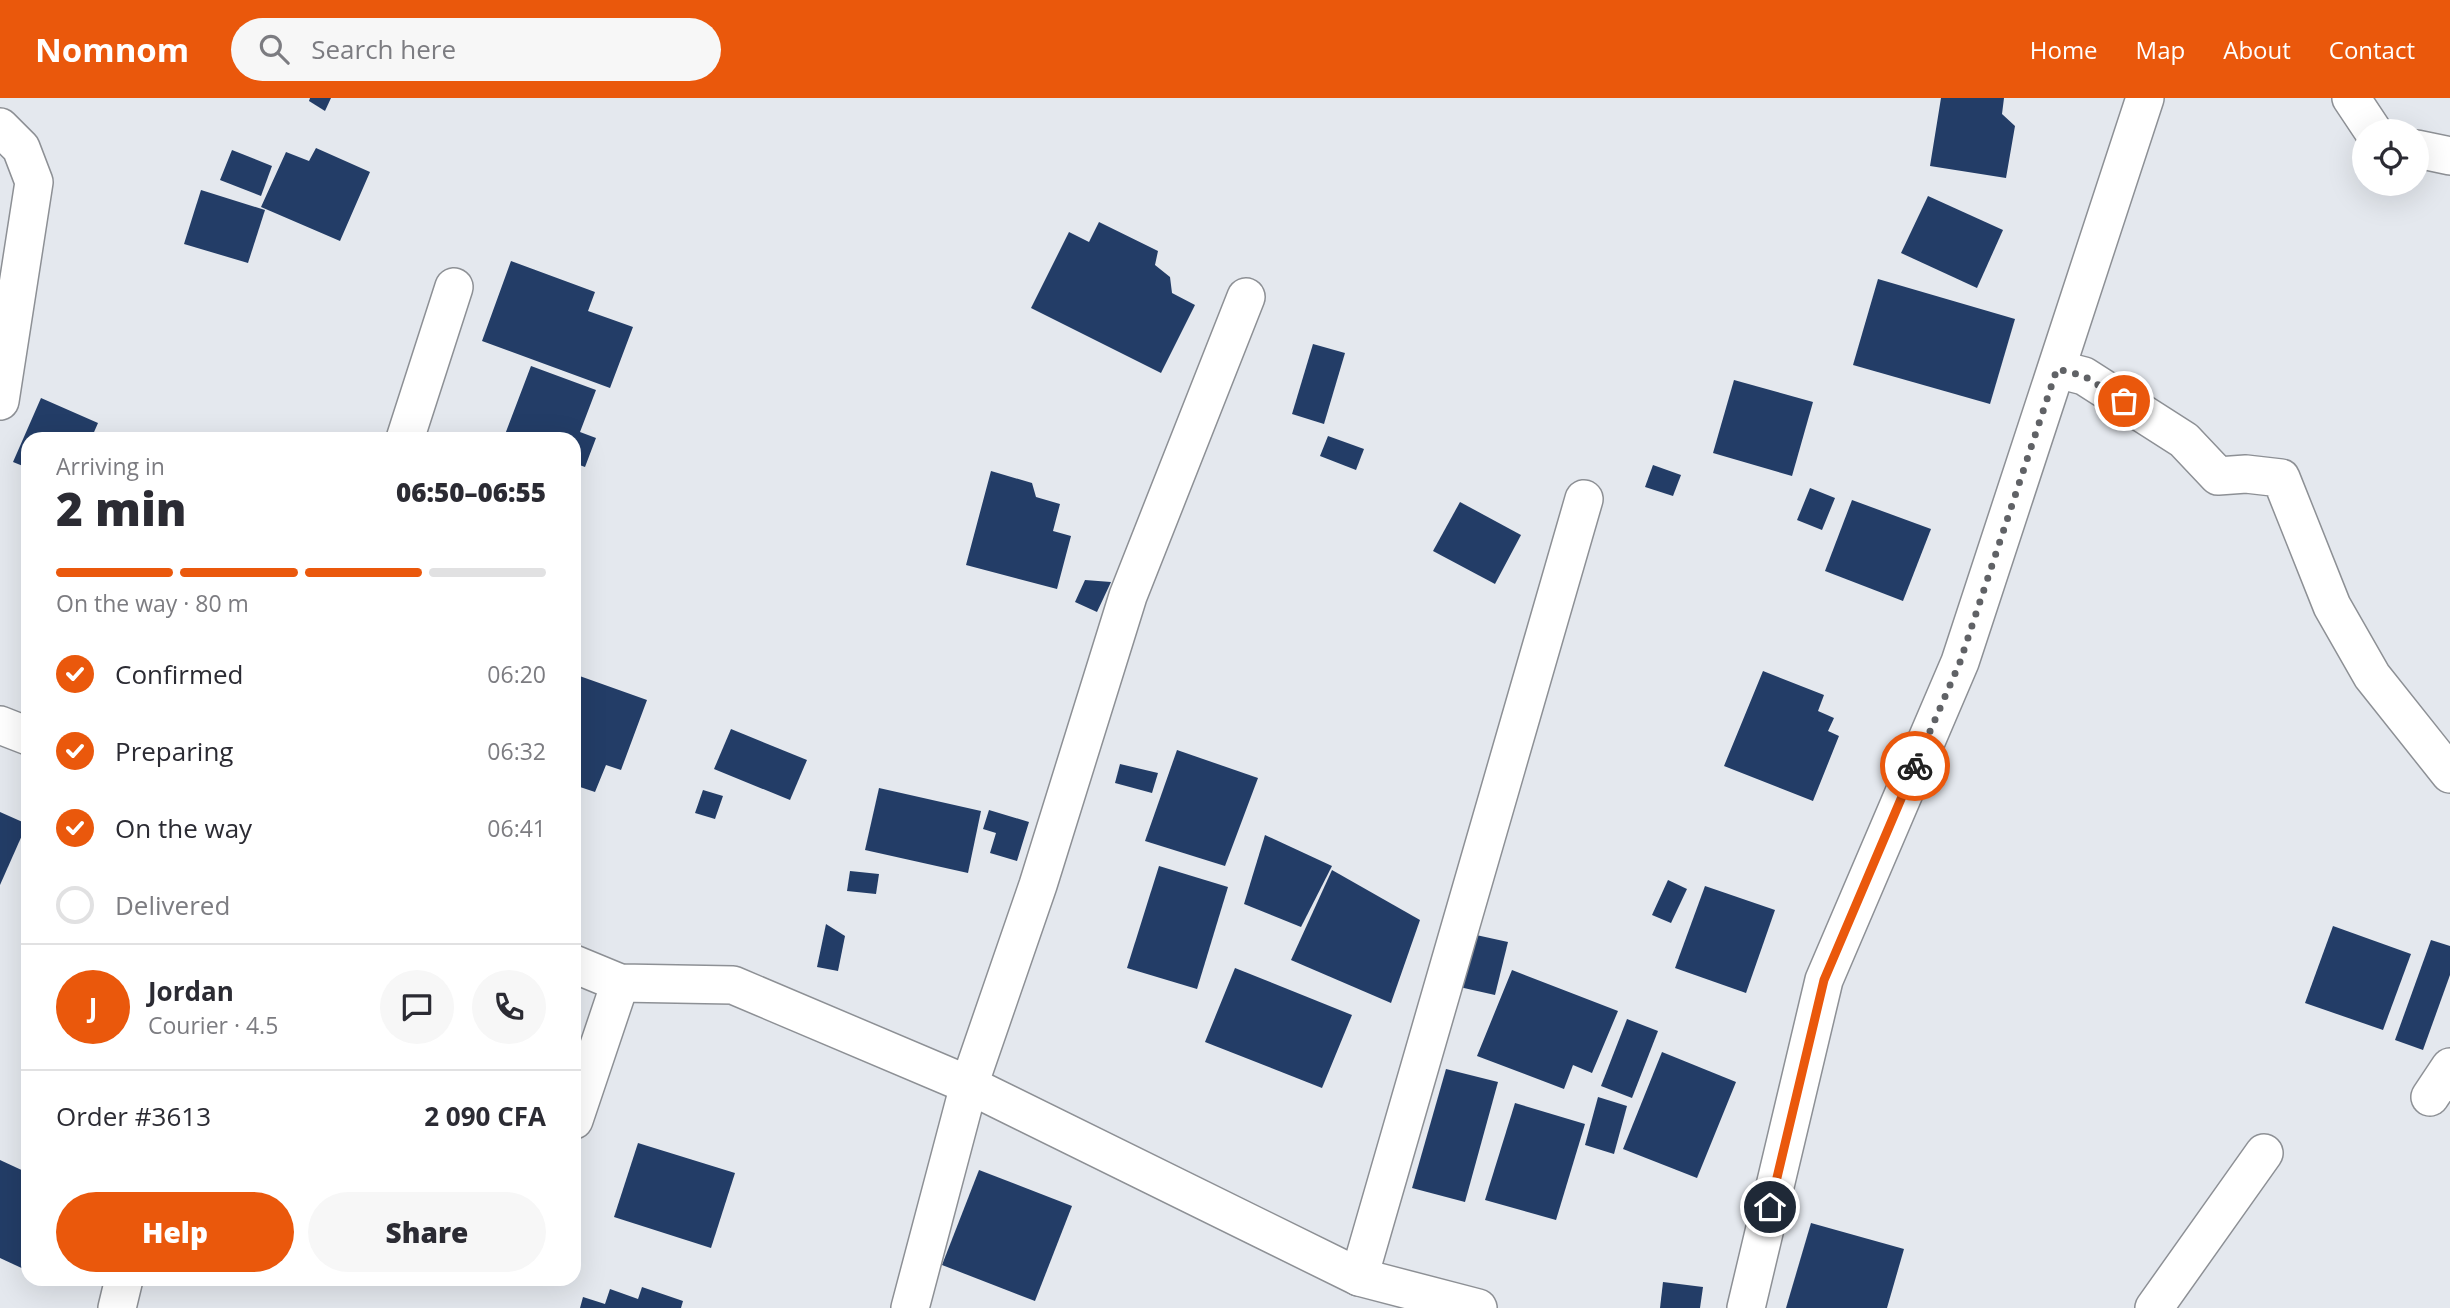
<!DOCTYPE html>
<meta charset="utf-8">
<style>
:root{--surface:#fff;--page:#f7f7f7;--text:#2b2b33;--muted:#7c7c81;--line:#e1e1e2;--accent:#ea580c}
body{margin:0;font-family:"Open Sans",sans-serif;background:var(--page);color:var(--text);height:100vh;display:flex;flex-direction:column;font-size:26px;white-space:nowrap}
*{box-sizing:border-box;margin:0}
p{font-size:23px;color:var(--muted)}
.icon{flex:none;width:38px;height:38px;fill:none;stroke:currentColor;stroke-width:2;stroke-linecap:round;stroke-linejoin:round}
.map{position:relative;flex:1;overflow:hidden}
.side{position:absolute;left:21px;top:334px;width:560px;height:854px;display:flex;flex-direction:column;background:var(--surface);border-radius:21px;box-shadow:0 7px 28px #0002}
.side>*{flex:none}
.controls{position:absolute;left:2352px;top:21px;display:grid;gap:14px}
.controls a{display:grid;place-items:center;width:77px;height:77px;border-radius:50%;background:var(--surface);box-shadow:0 7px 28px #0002;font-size:35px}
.pin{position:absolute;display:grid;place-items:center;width:60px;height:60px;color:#fff;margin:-30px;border:4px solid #fff;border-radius:50%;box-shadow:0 2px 7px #0007}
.courier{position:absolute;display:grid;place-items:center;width:70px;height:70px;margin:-35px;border:5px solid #ea580c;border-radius:50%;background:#fff;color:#222;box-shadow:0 2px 9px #0007}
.overview em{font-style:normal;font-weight:800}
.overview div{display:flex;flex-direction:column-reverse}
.overview{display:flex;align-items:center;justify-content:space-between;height:119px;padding:0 35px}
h1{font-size:46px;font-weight:800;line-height:52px}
.bar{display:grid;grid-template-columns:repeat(4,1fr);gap:10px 7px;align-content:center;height:84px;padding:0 35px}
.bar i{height:9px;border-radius:5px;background:var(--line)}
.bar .on{background:var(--accent)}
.bar p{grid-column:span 4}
.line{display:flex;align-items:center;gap:18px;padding:0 35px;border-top:2px solid var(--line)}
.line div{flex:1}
.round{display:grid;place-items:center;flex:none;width:74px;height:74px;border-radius:37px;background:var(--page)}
ol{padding:0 35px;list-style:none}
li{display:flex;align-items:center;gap:21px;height:77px}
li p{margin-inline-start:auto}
li .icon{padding:7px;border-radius:50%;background:var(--accent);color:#fff;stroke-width:4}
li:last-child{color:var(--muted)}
li i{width:38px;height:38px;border:4px solid var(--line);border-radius:50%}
.action{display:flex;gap:14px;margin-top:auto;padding:14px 35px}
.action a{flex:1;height:80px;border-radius:42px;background:var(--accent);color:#fff;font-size:28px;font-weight:800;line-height:80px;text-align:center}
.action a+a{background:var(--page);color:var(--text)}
header{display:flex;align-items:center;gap:42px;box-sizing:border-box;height:98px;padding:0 35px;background:var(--accent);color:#fff}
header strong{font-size:33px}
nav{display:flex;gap:38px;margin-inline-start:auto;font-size:24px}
.search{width:490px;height:63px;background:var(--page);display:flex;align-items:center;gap:18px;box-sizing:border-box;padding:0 24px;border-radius:38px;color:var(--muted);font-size:26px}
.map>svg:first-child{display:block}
</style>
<header>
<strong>Nomnom</strong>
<div class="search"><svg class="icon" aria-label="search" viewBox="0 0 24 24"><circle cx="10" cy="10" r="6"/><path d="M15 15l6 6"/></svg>Search here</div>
<nav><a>Home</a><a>Map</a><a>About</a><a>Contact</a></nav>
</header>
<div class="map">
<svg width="2450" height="1210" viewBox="0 0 2450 1210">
<rect width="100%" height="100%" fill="#e4e8ee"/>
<g fill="#233d67">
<polygon points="310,0 331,0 325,13 309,3"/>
<polygon points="1941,0 2004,0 2002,16 2015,28 2006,80 1930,68"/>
<polygon points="316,50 370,74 340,143 261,109 286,54 309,63"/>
<polygon points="232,52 272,68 261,98 220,82"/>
<polygon points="201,92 265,112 248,165 184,146"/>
<polygon points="1928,98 2003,132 1977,190 1901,155"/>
<polygon points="1099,124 1158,153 1155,167 1170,179 1172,195 1195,207 1161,275 1031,210 1069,134 1089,144"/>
<polygon points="511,163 595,194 588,213 633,229 610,290 482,243"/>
<polygon points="1878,181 2015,221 1990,306 1853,267"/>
<polygon points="1313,246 1345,255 1324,326 1292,316"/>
<polygon points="531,268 596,292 580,334 596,340 585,369 574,365 574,341 511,341 504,339"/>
<polygon points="1734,282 1813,304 1792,378 1713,355"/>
<polygon points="41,300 98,325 91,341 28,341 28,370 13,364"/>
<polygon points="1328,338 1364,351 1356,372 1320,358"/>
<polygon points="1653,367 1681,377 1673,398 1645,389"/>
<polygon points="991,373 1032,385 1036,399 1060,406 1053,433 1071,438 1057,491 966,467"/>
<polygon points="1810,390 1835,400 1822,432 1797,422"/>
<polygon points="1852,402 1931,431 1903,503 1825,473"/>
<polygon points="1460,404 1521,437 1495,486 1433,453"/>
<polygon points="1085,482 1111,484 1097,514 1075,504"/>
<polygon points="1763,573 1824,597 1818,613 1834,620 1828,633 1839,638 1813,703 1724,668"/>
<polygon points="574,576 647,602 621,672 606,667 595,694 574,687"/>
<polygon points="731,631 807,662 790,702 714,671"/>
<polygon points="1177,652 1258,680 1225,768 1145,743"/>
<polygon points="1120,666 1158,675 1152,695 1115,685"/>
<polygon points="879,690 981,713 968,775 865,752"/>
<polygon points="703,692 723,698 715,721 695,715"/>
<polygon points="989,712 1029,724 1017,763 990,755 996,735 983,731"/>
<polygon points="0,714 27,726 0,787"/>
<polygon points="1265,737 1332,768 1301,829 1244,806"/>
<polygon points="1159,768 1228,789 1197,891 1127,870"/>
<polygon points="1332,772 1420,822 1391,905 1291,862"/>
<polygon points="850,773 879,776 876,796 847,793"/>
<polygon points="1668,782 1687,791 1671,825 1652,817"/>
<polygon points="1705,788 1775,812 1746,895 1675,870"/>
<polygon points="826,826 845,838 838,873 817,869"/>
<polygon points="2333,828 2411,856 2383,932 2305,905"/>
<polygon points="1467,835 1508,844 1495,897 1455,888"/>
<polygon points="2431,842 2450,848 2450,877 2423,952 2395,942"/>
<polygon points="1235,870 1352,917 1322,990 1205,944"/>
<polygon points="1512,872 1618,913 1592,975 1573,967 1564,991 1477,958"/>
<polygon points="1627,921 1658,933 1632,1000 1601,988"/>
<polygon points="1662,954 1736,984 1697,1080 1623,1051"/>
<polygon points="1446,971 1498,984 1465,1104 1412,1090"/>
<polygon points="1598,999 1627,1008 1614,1056 1585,1047"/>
<polygon points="1515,1005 1585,1026 1556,1122 1485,1102"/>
<polygon points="638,1045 735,1075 711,1150 614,1119"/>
<polygon points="0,1062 28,1075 28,1173 0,1160"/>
<polygon points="979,1072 1072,1108 1035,1203 942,1167"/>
<polygon points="1811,1125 1904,1151 1887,1210 1786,1210"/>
<polygon points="1663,1184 1703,1189 1700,1210 1660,1210"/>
<polygon points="642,1189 683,1203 681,1210 580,1210 583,1199 605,1206 610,1191 638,1201"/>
</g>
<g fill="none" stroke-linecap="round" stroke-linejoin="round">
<defs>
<g id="street">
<polyline points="2351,0 2373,33"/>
<polyline points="0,29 21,50 34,84 0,303"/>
<polyline points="2417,51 2450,58"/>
<polyline points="2057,271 2084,278 2184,342 2218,378 2246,376 2281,380 2332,508 2372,578 2450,676"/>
<polyline points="405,341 454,189"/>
<polyline points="0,627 28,638"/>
<polyline points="574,866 620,885 733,887 969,987 1359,1179 1478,1210"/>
<polyline points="2430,999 2450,969"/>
<polyline points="574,1022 620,885"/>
<polyline points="1359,1179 1584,401"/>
<polyline points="117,1210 124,1181"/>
<polyline points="910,1210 969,987 1038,787 1128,498 1246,199"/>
<polyline points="1746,1210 1824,882 1960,564 2145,0"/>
<polyline points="2154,1210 2264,1055"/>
</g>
</defs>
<use href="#street" stroke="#8d9095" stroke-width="40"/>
<use href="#street" stroke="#fff" stroke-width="37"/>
</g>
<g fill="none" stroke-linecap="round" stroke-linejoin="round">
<polyline stroke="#606266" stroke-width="7" stroke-dasharray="0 12.6" points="1915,668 1960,564 2057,271 2084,278 2124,303"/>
<polyline stroke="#ea580c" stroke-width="9" points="1770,1109 1824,882 1915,668"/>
</g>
</svg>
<div class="controls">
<a><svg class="icon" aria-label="locate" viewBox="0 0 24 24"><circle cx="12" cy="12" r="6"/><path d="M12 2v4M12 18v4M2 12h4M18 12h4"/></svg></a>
</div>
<div class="pin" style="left:2124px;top:303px;background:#ea580c"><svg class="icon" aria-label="bag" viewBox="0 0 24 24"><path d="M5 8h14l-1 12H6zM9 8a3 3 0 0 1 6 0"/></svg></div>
<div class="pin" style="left:1770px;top:1109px;background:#1f2937"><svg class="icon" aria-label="home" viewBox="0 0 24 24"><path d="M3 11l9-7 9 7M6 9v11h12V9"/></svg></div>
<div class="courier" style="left:1915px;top:668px"><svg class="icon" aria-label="bike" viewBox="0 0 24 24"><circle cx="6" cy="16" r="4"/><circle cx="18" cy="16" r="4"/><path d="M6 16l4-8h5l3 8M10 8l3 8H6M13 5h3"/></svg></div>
<section class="side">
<div class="overview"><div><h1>2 min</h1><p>Arriving in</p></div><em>06:50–06:55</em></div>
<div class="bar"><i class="on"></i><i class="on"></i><i class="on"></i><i></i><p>On the way · 80 m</p></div>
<ol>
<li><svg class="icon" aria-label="check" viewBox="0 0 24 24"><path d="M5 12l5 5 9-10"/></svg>Confirmed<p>06:20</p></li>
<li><svg class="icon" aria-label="check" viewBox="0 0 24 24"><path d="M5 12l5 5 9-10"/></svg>Preparing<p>06:32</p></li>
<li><svg class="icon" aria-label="check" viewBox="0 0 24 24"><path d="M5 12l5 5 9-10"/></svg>On the way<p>06:41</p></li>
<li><i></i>Delivered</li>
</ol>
<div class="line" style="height:126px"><b class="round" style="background:var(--accent);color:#fff">J</b><div><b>Jordan</b><p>Courier · 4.5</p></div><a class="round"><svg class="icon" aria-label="chat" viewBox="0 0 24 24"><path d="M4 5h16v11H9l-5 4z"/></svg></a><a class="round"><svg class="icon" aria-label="phone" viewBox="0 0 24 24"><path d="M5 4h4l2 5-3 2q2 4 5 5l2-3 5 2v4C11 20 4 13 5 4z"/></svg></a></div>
<div class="line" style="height:91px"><div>Order #3613</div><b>2 090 CFA</b></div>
<div class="action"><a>Help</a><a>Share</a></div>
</section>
</div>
